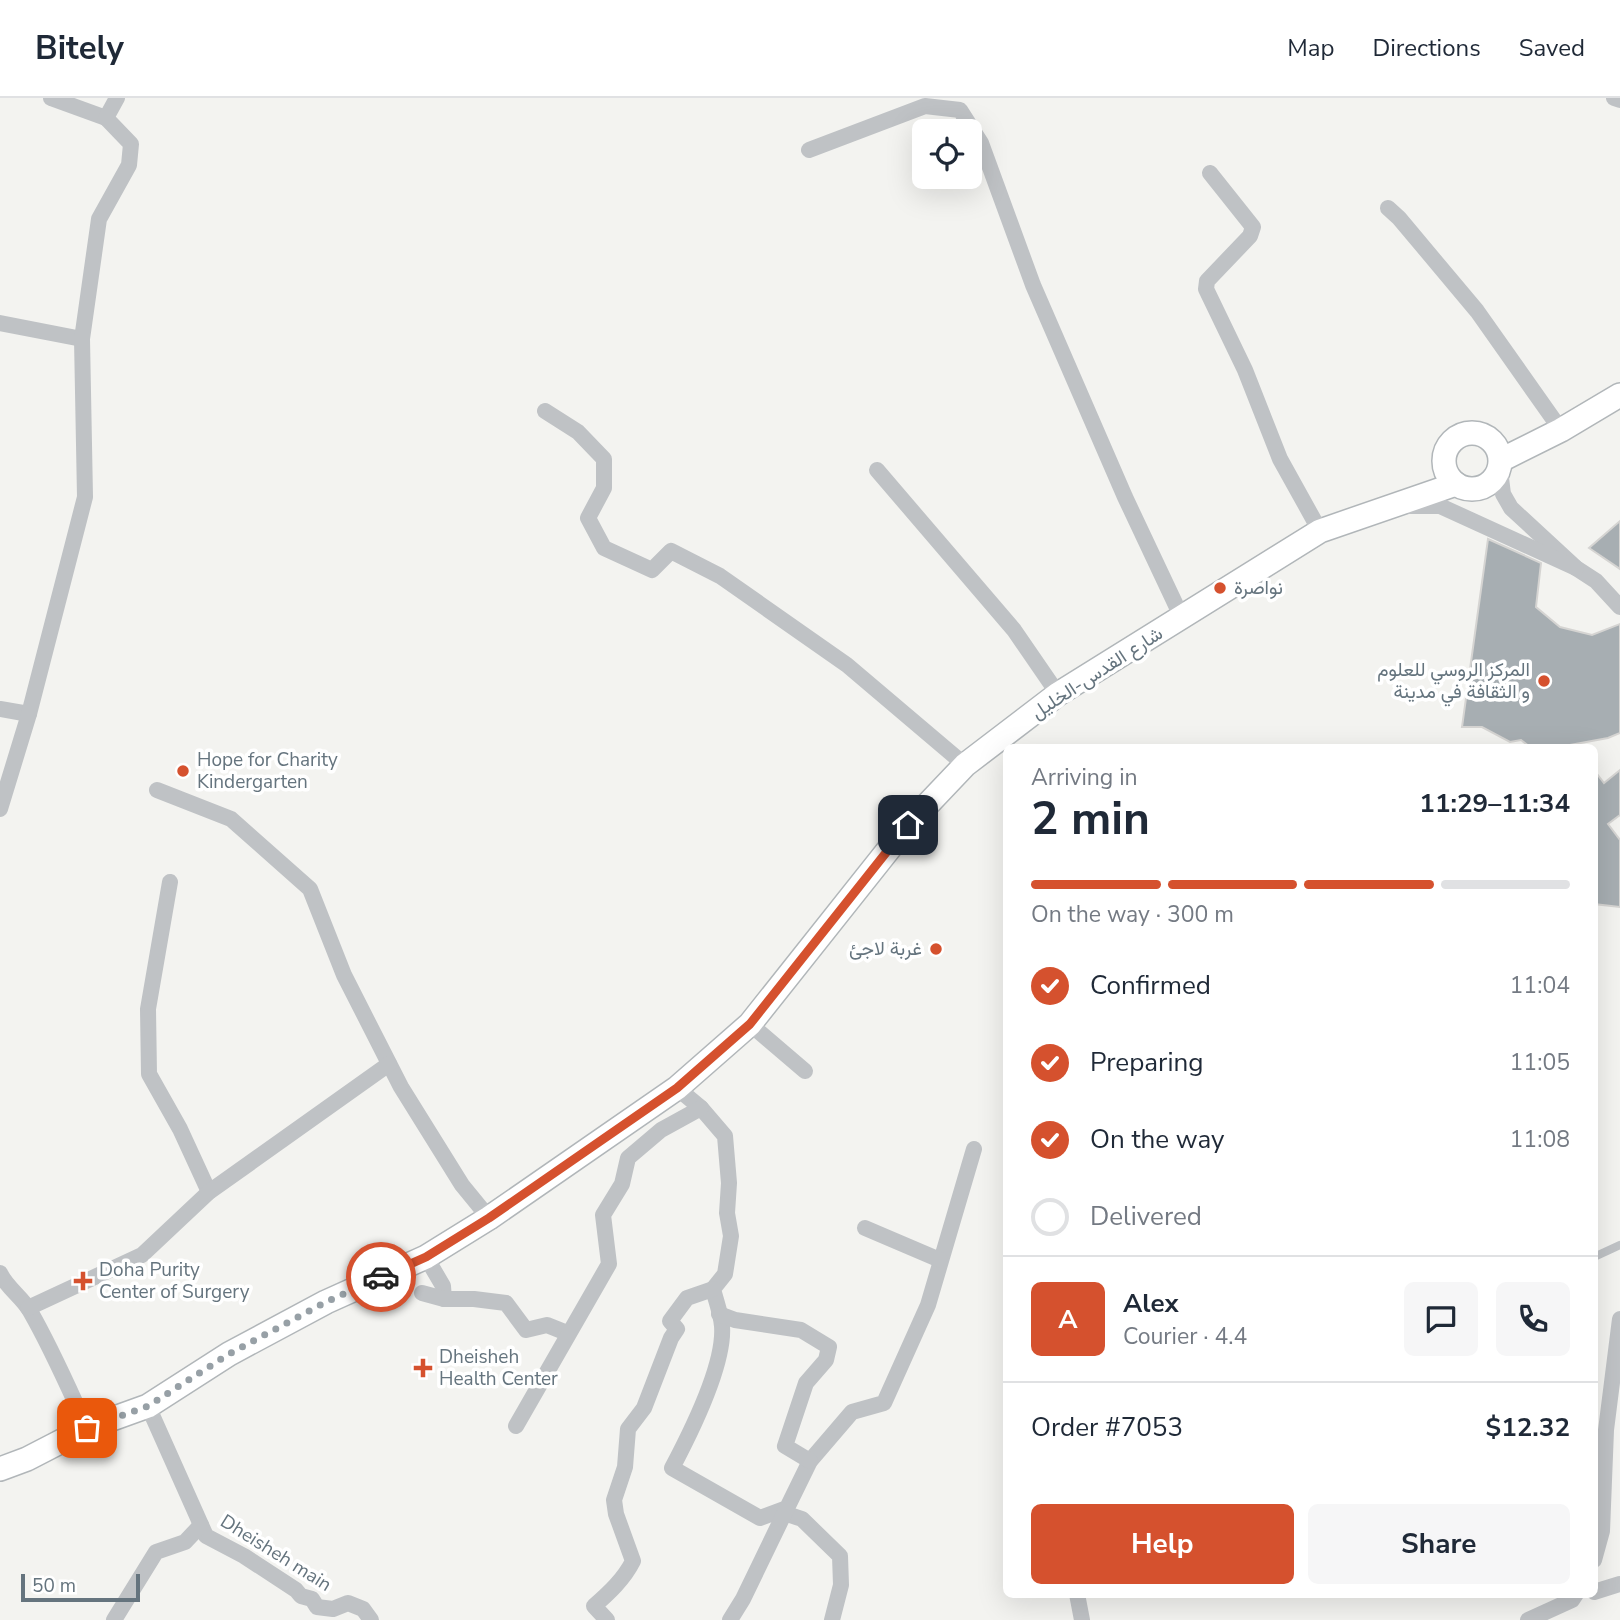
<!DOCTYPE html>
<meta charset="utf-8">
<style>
:root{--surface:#fff;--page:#f6f6f7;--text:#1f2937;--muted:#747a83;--line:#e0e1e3;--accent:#d5512e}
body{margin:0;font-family:"Nunito Sans",Vazirmatn,sans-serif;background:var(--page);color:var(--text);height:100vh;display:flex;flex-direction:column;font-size:26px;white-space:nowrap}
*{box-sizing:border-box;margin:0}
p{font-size:23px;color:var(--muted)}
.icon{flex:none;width:38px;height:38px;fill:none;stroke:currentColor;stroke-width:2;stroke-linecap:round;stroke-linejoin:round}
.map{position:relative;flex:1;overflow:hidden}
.side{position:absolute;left:1003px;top:646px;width:595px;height:854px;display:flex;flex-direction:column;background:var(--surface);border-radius:10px;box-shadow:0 7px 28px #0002}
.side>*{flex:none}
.controls{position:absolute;left:912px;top:21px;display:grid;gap:14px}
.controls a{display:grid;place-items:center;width:70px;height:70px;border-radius:10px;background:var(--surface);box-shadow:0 7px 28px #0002;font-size:35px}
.scale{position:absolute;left:21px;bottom:18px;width:119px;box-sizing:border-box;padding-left:7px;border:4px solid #65747e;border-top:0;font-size:19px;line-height:24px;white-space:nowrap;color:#65747e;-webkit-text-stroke:5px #fff;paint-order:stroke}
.pin{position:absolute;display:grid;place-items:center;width:60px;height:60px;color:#fff;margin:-30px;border-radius:14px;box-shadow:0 4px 10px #0006}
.courier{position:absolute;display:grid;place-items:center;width:70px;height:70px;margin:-35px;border:5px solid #d5512e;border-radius:50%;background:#fff;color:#222;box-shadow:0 2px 9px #0007}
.headline em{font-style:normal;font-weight:700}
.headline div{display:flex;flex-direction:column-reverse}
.headline{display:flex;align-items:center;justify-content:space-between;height:119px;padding:0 28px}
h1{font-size:46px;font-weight:700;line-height:52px}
.bar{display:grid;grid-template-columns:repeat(4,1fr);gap:10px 7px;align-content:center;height:84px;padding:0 28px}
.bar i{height:9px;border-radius:5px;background:var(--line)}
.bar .current{background:var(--accent)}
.bar p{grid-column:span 4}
.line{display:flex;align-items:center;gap:18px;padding:0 28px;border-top:2px solid var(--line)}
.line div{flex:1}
.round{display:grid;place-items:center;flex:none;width:74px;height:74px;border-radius:10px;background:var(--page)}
ol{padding:0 28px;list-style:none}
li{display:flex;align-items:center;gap:21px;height:77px}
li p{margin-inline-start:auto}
li .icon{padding:7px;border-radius:50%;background:var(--accent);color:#fff;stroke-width:4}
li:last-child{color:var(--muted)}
li i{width:38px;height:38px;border:4px solid var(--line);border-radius:50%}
.action{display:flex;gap:14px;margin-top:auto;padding:14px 28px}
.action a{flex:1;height:80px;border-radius:10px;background:var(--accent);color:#fff;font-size:28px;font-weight:700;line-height:80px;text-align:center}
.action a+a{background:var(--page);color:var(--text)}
header{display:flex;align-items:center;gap:42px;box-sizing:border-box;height:98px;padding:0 35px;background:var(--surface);border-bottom:2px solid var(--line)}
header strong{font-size:33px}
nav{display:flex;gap:38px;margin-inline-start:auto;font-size:24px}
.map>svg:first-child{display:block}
</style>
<header>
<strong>Bitely</strong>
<nav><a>Map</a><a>Directions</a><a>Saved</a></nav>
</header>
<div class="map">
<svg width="1620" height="1522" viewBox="0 0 1620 1522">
<rect width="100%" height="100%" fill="#f3f3f0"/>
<g fill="#a7aeb2" stroke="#d5d4d2" stroke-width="2">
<polygon points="1620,423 1620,471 1589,450"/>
<polygon points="1488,441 1541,465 1536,509 1560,529 1592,537 1620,526 1620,635 1608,640 1559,649 1530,649 1521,642 1510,644 1482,629 1462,629"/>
<polygon points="1594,672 1604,685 1620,672 1620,717 1608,726 1620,742 1620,809 1594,806"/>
</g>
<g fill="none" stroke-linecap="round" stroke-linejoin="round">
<defs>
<g id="secondary">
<circle cx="1472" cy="363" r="28"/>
<polyline points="1501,362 1561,332 1620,297"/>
<polyline points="0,1371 27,1361 87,1330 148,1308 229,1256 326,1204 426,1159 489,1120 677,990 750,926 908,727 965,667 1058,596 1320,433 1456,386"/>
</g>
</defs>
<use href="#secondary" stroke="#b1b6b9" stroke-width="26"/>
<polyline stroke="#bfc2c5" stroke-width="8" points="1594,1159 1620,1147"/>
<g stroke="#bfc2c5" stroke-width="16">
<polyline points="51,0 106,20"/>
<polyline points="1614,0 1620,2"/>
<polyline points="809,52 925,8 960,12 981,45 1033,187 1125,399 1182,520"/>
<polyline points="1210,75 1253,129 1250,138 1207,183 1206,191 1245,272 1280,361 1320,433"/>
<polyline points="1388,110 1399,120 1477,213 1561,332"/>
<polyline points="0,225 82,241"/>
<polyline points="545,313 578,334 604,361 604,390 588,420 604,450 652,472 671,453 720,478 847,567 965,667"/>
<polyline points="877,372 1014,532 1058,596"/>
<polyline points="1500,372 1503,396 1511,410 1576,470 1596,483 1620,509"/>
<polyline points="1411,408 1440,408 1576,470"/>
<polyline points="0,611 29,616"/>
<polyline points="157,692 231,721 310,791 344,877 401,989 462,1087 489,1120"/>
<polyline points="0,711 29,616 85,399 82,241 99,121 129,67 131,46 106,20 117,0"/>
<polyline points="170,784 148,911 149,976 180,1031 209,1094"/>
<polyline points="750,926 805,973"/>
<path d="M 677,990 L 701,1010 L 725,1038 L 729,1085 L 727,1115 L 731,1138 L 725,1176 L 713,1191 C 716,1203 721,1216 722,1228 C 725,1266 690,1336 672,1370 L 760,1420 L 787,1410 L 810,1363 L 852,1314 L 884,1305 L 928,1207 L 974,1051"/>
<polyline points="865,1130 940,1162"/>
<polyline points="426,1159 443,1188 444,1201"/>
<path d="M 0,1175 C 7,1190 22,1199 30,1213 C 52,1251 69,1291 87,1330"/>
<polyline points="422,1195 444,1201 474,1201 506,1205 526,1232 547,1227 567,1235"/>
<polyline points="28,1210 142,1157 209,1094 389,966"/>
<polyline points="719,1216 735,1222 801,1232 829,1249 826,1262 806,1285 785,1348 810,1363"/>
<polyline points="148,1308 206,1438 244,1458 296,1492 301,1498 312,1501 317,1509 333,1511 348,1505 363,1511 371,1522"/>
<polyline points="516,1328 609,1166 603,1117 622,1086 628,1060 661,1032 701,1010"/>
<polyline points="784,1415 802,1421 840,1458 841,1487 832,1522"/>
<polyline points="1594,1462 1602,1433 1606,1332 1620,1221"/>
<polyline points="1594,1494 1620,1486"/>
<polyline points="1077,1496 1082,1522"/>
<polyline points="114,1522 156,1454 185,1444 201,1427"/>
<path d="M 607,1522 L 594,1508 C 609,1495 624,1481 633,1463 L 616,1416 L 614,1402 L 625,1369 L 628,1331 L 644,1310 L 671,1240 L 677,1231 L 670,1223 L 687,1200 L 713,1191"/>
<polyline points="730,1522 743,1501 787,1410"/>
<polyline points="1528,1522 1572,1502 1576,1496"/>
</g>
<use href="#secondary" stroke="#fff" stroke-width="23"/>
</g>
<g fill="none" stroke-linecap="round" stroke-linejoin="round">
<polyline stroke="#97a0a6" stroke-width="7" stroke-dasharray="0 12.6" points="87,1330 148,1308 229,1256 326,1204 381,1179"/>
<polyline stroke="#d5512e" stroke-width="9" points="381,1179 426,1159 489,1120 677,990 750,926 908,727"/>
</g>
<g fill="#d5512e" stroke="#fff" stroke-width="2.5">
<circle cx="1220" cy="490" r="7"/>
<circle cx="1544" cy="583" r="7"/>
<circle cx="183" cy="673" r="7"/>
<circle cx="936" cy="851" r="7"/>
<path d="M79.5 1172.5h7v7h7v7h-7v7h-7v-7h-7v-7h7z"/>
<path d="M419.5 1259.5h7v7h7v7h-7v7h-7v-7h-7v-7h7z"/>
</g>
<g text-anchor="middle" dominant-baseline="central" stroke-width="7" stroke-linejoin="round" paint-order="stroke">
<g font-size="19" fill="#65747e" stroke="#fff" text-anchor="start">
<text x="1234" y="490">نواصرة</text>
<text x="1530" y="572" text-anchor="end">المركز الروسي للعلوم<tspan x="1530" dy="22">و الثقافة في مدينة</tspan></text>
<text x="197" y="662">Hope for Charity<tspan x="197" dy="22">Kindergarten</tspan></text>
<text x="922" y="851" text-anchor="end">غربة لاجئ</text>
<text x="99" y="1172">Doha Purity<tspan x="99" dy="22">Center of Surgery</tspan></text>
<text x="439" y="1259">Dheisheh<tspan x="439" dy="22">Health Center</tspan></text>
</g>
<g font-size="19" fill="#65747e" stroke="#fff">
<text transform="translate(1097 575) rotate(-33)">شارع القدس-الخليل</text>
<text transform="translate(276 1455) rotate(32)">Dheisheh main</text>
</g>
</g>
</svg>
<div class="controls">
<a><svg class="icon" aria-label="locate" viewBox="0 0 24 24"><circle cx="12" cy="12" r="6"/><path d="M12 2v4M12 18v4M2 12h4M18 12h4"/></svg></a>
</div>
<div class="scale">50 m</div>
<div class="pin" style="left:87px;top:1330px;background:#ea580c"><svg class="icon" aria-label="bag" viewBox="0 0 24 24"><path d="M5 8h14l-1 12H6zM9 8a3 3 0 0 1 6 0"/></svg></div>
<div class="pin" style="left:908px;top:727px;background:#1f2937"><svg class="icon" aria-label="home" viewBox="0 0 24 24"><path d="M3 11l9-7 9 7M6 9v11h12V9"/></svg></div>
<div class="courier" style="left:381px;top:1179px"><svg class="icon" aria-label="car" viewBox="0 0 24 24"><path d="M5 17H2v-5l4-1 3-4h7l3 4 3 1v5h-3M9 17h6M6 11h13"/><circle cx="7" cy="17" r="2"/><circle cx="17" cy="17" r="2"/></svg></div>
<section class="side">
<div class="headline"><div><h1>2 min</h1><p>Arriving in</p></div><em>11:29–11:34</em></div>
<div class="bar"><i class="current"></i><i class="current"></i><i class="current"></i><i></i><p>On the way · 300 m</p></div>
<ol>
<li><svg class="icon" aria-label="check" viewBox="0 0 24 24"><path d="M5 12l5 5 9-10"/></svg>Confirmed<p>11:04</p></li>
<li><svg class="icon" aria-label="check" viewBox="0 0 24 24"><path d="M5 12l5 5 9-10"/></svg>Preparing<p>11:05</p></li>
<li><svg class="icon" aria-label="check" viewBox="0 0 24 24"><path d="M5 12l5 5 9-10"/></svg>On the way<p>11:08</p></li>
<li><i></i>Delivered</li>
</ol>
<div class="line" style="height:126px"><b class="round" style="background:var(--accent);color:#fff">A</b><div><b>Alex</b><p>Courier · 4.4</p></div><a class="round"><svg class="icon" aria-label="chat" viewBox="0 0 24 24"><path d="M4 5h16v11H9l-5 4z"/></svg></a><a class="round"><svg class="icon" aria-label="phone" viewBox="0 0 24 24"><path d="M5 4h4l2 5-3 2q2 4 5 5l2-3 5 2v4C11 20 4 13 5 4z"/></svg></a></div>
<div class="line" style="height:91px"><div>Order #7053</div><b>$12.32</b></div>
<div class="action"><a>Help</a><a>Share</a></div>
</section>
</div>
